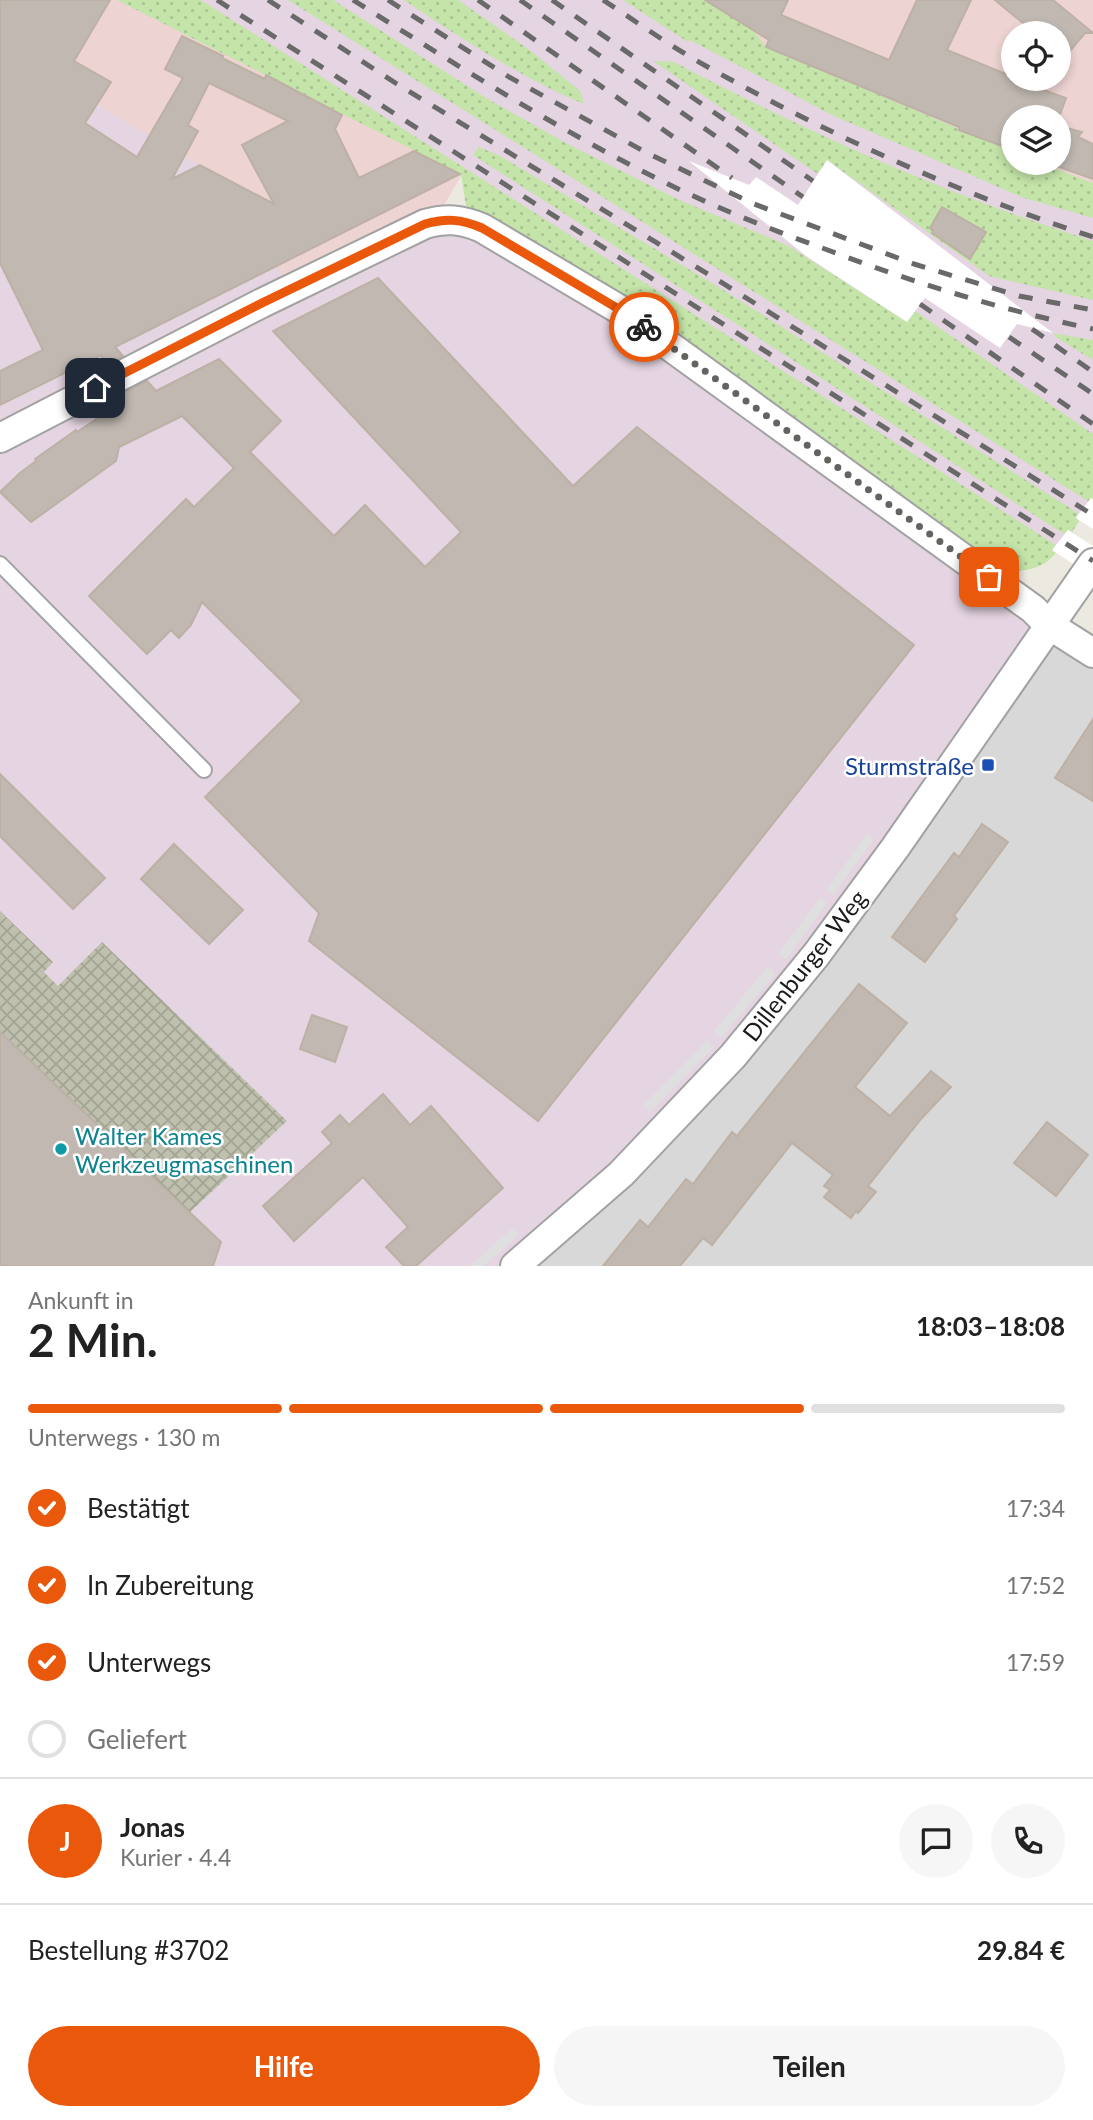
<!DOCTYPE html>
<html lang="de">
<meta charset="utf-8">
<style>
:root{--surface:#fff;--page:#f6f6f6;--text:#222;--muted:#767676;--line:#e0e0e0;--accent:#ea580c}
body{margin:0;font-family:Lato,sans-serif;background:var(--page);color:var(--text);height:100vh;display:flex;flex-direction:column;font-size:26px;white-space:nowrap}
*{box-sizing:border-box;margin:0}
p{font-size:23px;color:var(--muted)}
.icon{flex:none;width:38px;height:38px;fill:none;stroke:currentColor;stroke-width:2;stroke-linecap:round;stroke-linejoin:round}
.map{position:relative;height:1266px;overflow:hidden}
.side{display:flex;flex-direction:column;background:var(--surface);flex:1}
.side>*{flex:none}
.controls{position:absolute;left:1001px;top:21px;display:grid;gap:14px}
.controls a{display:grid;place-items:center;width:70px;height:70px;border-radius:50%;background:var(--surface);box-shadow:0 4px 10px #0003;font-size:35px}
.pin{position:absolute;display:grid;place-items:center;width:60px;height:60px;color:#fff;margin:-30px;border-radius:14px;box-shadow:0 4px 10px #0006}
.courier{position:absolute;display:grid;place-items:center;width:70px;height:70px;margin:-35px;border:5px solid #ea580c;border-radius:50%;background:#fff;color:#222;box-shadow:0 2px 9px #0007}
.headline em{font-style:normal;font-weight:700}
.headline div{display:flex;flex-direction:column-reverse}
.headline{display:flex;align-items:center;justify-content:space-between;height:119px;padding:0 28px}
h1{font-size:46px;font-weight:700;line-height:52px}
.bar{display:grid;grid-template-columns:repeat(4,1fr);gap:10px 7px;align-content:center;height:84px;padding:0 28px}
.bar i{height:9px;border-radius:5px;background:var(--line)}
.bar .current{background:var(--accent)}
.bar p{grid-column:span 4}
.line{display:flex;align-items:center;gap:18px;padding:0 28px;border-top:2px solid var(--line)}
.line div{flex:1}
.round{display:grid;place-items:center;flex:none;width:74px;height:74px;border-radius:37px;background:var(--page)}
ol{padding:0 28px;list-style:none}
li{display:flex;align-items:center;gap:21px;height:77px}
li p{margin-inline-start:auto}
li .icon{padding:7px;border-radius:50%;background:var(--accent);color:#fff;stroke-width:4}
li:last-child{color:var(--muted)}
li i{width:38px;height:38px;border:4px solid var(--line);border-radius:50%}
.action{display:flex;gap:14px;margin-top:auto;padding:14px 28px}
.action a{flex:1;height:80px;border-radius:42px;background:var(--accent);color:#fff;font-size:28px;font-weight:700;line-height:80px;text-align:center}
.action a+a{background:var(--page);color:var(--text)}
.map>svg:first-child{display:block}
</style>
<div class="map">
<svg width="1093" height="1266" viewBox="0 0 1093 1266">
<defs>
<pattern id="construction-cross-hatch" width="8" height="8" patternUnits="userSpaceOnUse" patternTransform="scale(1.75)"><rect width="8" height="8" fill="#bfc0ae"/><path d="M0 0l8 8M0 8l8-8" fill="none" stroke="#a4a495"/></pattern>
<pattern id="grass-dots" width="8" height="8" patternUnits="userSpaceOnUse" patternTransform="scale(1.75)"><rect width="8" height="8" fill="#c4e4a9"/><path d="M2 2h.1M6 6h.1" fill="none" stroke="#a8c391" stroke-width="1.8" stroke-linecap="round"/></pattern>
</defs>
<rect width="100%" height="100%" fill="#ece9e1"/>
<polygon fill="#d9d8d8" points="1071,644 1093,658 1093,1266 521,1266 1038,652"/>
<g fill="#edd3d1" fill-rule="evenodd">
<polygon points="51,0 118,0 462,174 439,214 287,285 16,58"/>
<path d="M 705,0 L 1093,0 L 1093,183 L 1040,163 L 1059,163 L 1059,117 L 1013,117 L 1013,152 L 766,47 L 753,30 ZM 1013,33 L 1059,33 L 1059,79 L 1013,79 Z"/>
</g>
<g fill="#e5d4e1">
<polygon points="0,0 51,0 17,58 232,184 287,285 426,227 482,231 1030,611 1032,646 727,1054 508,1266 0,1266"/>
<polygon points="118,0 705,0 753,30 766,47 1013,152 1013,163 1040,163 1093,183 1093,499 1091,498 1076,517 1079,521 1072,533 1068,530 1052,550 462,174"/>
</g>
<polygon fill="url(#construction-cross-hatch)" points="0,911 53,962 44,972 58,986 102,942 287,1121 187,1215 0,1039"/>
<g fill="url(#grass-dots)">
<path d="M 117,0 L 201,0 L 1056,545 L 1052,550 L 1056,553 C 1041,571 1023,572 1000,570 L 629,304 L 560,257 L 466,206 L 461,174 Z"/>
<polygon points="288,0 333,0 486,98 564,142 677,199 787,245 907,322 915,311 1093,434 1093,499 1088,501"/>
<path d="M 404,0 L 458,0 L 531,51 L 580,91 L 584,104 C 520,77 462,39 404,0 Z"/>
<polygon points="623,0 705,0 753,30 766,47 1013,152 1013,163 1040,163 1093,183 1093,218 1024,198 832,115 690,40 688,42"/>
<path d="M 653,61 L 674,62 C 809,133 947,195 1093,241 L 1093,300 L 989,276 L 827,160 L 818,174 Z"/>
<polygon points="479,147 500,156 715,285 1078,513 1076,518 1079,521 1072,532 1068,530 1064,534 473,155"/>
<polygon points="1053,333 1093,340 1093,360 1057,338"/>
</g>
<g fill="#dfdfdf">
<polygon points="867,834 874,839 833,895 826,890"/>
<polygon points="820,898 827,903 786,960 778,954"/>
<polygon points="768,966 776,973 721,1038 714,1031"/>
<polygon points="707,1040 714,1047 650,1112 643,1105"/>
<polygon points="512,1228 519,1235 484,1266 470,1266"/>
</g>
<g fill="#fff">
<polygon points="827,160 1053,333 1017,324 1000,348 925,298 907,322 806,256 689,161 749,185 756,177 798,205"/>
<polygon points="1091,498 1093,499 1093,529 1076,518"/>
<polygon points="1068,530 1093,546 1093,577 1052,550"/>
</g>
<g fill="#c0b8b1" stroke="#bdb0a5" stroke-width="2" fill-rule="evenodd">
<path d="M 0,0 L 110,0 L 74,61 L 111,82 L 85,123 L 137,157 L 183,78 L 165,69 L 182,36 L 223,56 L 222,58 L 265,79 L 266,75 L 342,115 L 335,129 L 359,178 L 414,151 L 460,174 L 115,347 L 123,356 L 106,365 L 101,355 L 0,405 L 0,371 L 43,350 L 0,263 ZM 209,83 L 288,121 L 242,145 L 274,204 L 200,165 L 172,179 L 198,131 L 188,125 Z"/>
<polygon points="705,0 788,0 781,15 889,60 917,0 971,0 947,50 1013,77 1013,79 1066,98 1059,117 1013,117 1013,150 959,130 959,127 766,47 769,40"/>
<polygon points="995,0 1053,0 1093,33 1085,33 1059,64 1059,33 1035,33"/>
<polygon points="1059,126 1082,132 1078,137 1093,144 1093,179 1048,163 1059,163"/>
<polygon points="942,207 986,232 970,259 932,233 933,231 930,228"/>
<polygon points="378,278 573,486 637,427 914,645 538,1121 309,941 319,913 205,797 302,701 202,602 191,625 179,638 171,630 147,654 89,596 186,499 194,507 234,468 182,416 119,447 116,461 31,522 0,492 20,473 36,461 35,459 76,430 77,432 125,400 121,394 147,381 156,391 219,359 281,421 250,452 334,536 365,505 425,567 461,532 273,331"/>
<polygon points="1093,719 1093,801 1055,778"/>
<polygon points="0,774 105,878 73,909 0,836"/>
<polygon points="982,824 1008,842 954,916 957,919 925,962 892,937 954,853 959,857"/>
<polygon points="174,844 243,910 209,944 141,879"/>
<polygon points="859,984 907,1023 855,1087 890,1116 931,1071 951,1087 921,1119 868,1186 876,1192 858,1213 856,1211 851,1218 824,1197 830,1190 824,1186 833,1175 792,1143 712,1245 703,1238 680,1266 603,1266 640,1220 648,1227 686,1179 693,1184 732,1132 737,1136"/>
<polygon points="312,1015 347,1027 335,1062 300,1049"/>
<polygon points="0,1032 221,1242 213,1266 0,1266"/>
<polygon points="383,1094 410,1125 431,1106 503,1188 416,1266 404,1266 386,1247 408,1227 363,1177 294,1241 263,1206 332,1143 322,1132 340,1115 349,1125"/>
<polygon points="1047,1122 1088,1155 1056,1196 1014,1163"/>
</g>
<g fill="none" stroke-linecap="round" stroke-linejoin="round">
<defs>
<polyline id="lane" points="0,564 204,770"/>
<g id="street">
<path d="M 0,438 L 262,303 L 425,224 C 446,218 461,219 482,228 L 617,308 L 1033,609 L 1049,625 L 1093,653"/>
<polyline points="515,1266 621,1174 733,1056 816,955 895,848 1093,563"/>
</g>
</defs>
<use href="#lane" stroke="#a2a2a2" stroke-width="18"/>
<use href="#street" stroke="#a2a2a2" stroke-width="32"/>
<use href="#lane" stroke="#fff" stroke-width="14"/>
<use href="#street" stroke="#fff" stroke-width="28"/>
<g stroke="#696969" stroke-width="5" stroke-dasharray="14 14" stroke-linecap="butt">
<polyline points="217,0 1093,561"/>
<polyline points="268,0 397,84 716,279 1093,515"/>
<path d="M 353,0 C 452,62 550,125 654,177 C 709,205 767,228 825,249 C 914,283 999,309 1093,329"/>
<polyline points="388,0 509,77 649,154 754,204 914,264 1019,296 1093,310"/>
<polyline points="478,0 732,178"/>
<polyline points="520,0 803,197"/>
<polyline points="552,0 813,181"/>
<path d="M 603,0 C 637,22 670,46 706,66 C 829,135 958,193 1093,237"/>
<polyline points="920,304 1093,424"/>
<polyline points="1032,329 1093,372"/>
<polyline points="1009,337 1093,394"/>
</g>
</g>
<g fill="none" stroke-linecap="round" stroke-linejoin="round">
<polyline stroke="#646360" stroke-width="7" stroke-dasharray="0 12.6" points="644,327 989,577"/>
<path stroke="#ea580c" stroke-width="9" d="M 95,388 L 262,303 L 425,224 C 446,218 461,219 482,228 L 617,308 L 644,327"/>
</g>
<rect fill="#1a4fb4" stroke="#fff" stroke-width="2.5" x="981" y="758" width="14" height="14" rx="3.5"/>
<circle fill="#0f9aa8" stroke="#fff" stroke-width="2.5" cx="61" cy="1149" r="7"/>
<g text-anchor="middle" dominant-baseline="central" stroke-width="5" stroke-linejoin="round" paint-order="stroke">
<g font-size="24" fill="#164399" stroke="#fff" text-anchor="end">
<text x="974" y="765">Sturmstraße</text>
</g>
<g font-size="24" fill="#1b1b1b" stroke="#fff">
<text transform="translate(804 965) rotate(-52)">Dillenburger Weg</text>
</g>
<g font-size="24" fill="#0d838f" stroke="#fff" text-anchor="start">
<text x="75" y="1135">Walter Kames<tspan x="75" dy="28">Werkzeugmaschinen</tspan></text>
</g>
</g>
</svg>
<div class="controls">
<a><svg class="icon" aria-label="locate" viewBox="0 0 24 24"><circle cx="12" cy="12" r="6"/><path d="M12 2v4M12 18v4M2 12h4M18 12h4"/></svg></a>
<a><svg class="icon" aria-label="layers" viewBox="0 0 24 24"><path d="M12 4l9 5-9 5-9-5zM3 14l9 5 9-5"/></svg></a>
</div>
<div class="pin" style="left:989px;top:577px;background:#ea580c"><svg class="icon" aria-label="bag" viewBox="0 0 24 24"><path d="M5 8h14l-1 12H6zM9 8a3 3 0 0 1 6 0"/></svg></div>
<div class="pin" style="left:95px;top:388px;background:#1f2937"><svg class="icon" aria-label="home" viewBox="0 0 24 24"><path d="M3 11l9-7 9 7M6 9v11h12V9"/></svg></div>
<div class="courier" style="left:644px;top:327px"><svg class="icon" aria-label="bike" viewBox="0 0 24 24"><circle cx="6" cy="16" r="4"/><circle cx="18" cy="16" r="4"/><path d="M6 16l4-8h5l3 8M10 8l3 8H6M13 5h3"/></svg></div>
</div>
<section class="side">
<div class="headline"><div><h1>2 Min.</h1><p>Ankunft in</p></div><em>18:03–18:08</em></div>
<div class="bar"><i class="current"></i><i class="current"></i><i class="current"></i><i></i><p>Unterwegs · 130 m</p></div>
<ol>
<li><svg class="icon" aria-label="check" viewBox="0 0 24 24"><path d="M5 12l5 5 9-10"/></svg>Bestätigt<p>17:34</p></li>
<li><svg class="icon" aria-label="check" viewBox="0 0 24 24"><path d="M5 12l5 5 9-10"/></svg>In Zubereitung<p>17:52</p></li>
<li><svg class="icon" aria-label="check" viewBox="0 0 24 24"><path d="M5 12l5 5 9-10"/></svg>Unterwegs<p>17:59</p></li>
<li><i></i>Geliefert</li>
</ol>
<div class="line" style="height:126px"><b class="round" style="background:var(--accent);color:#fff">J</b><div><b>Jonas</b><p>Kurier · 4.4</p></div><a class="round"><svg class="icon" aria-label="chat" viewBox="0 0 24 24"><path d="M4 5h16v11H9l-5 4z"/></svg></a><a class="round"><svg class="icon" aria-label="phone" viewBox="0 0 24 24"><path d="M5 4h4l2 5-3 2q2 4 5 5l2-3 5 2v4C11 20 4 13 5 4z"/></svg></a></div>
<div class="line" style="height:91px"><div>Bestellung #3702</div><b>29.84 €</b></div>
<div class="action"><a>Hilfe</a><a>Teilen</a></div>
</section>
